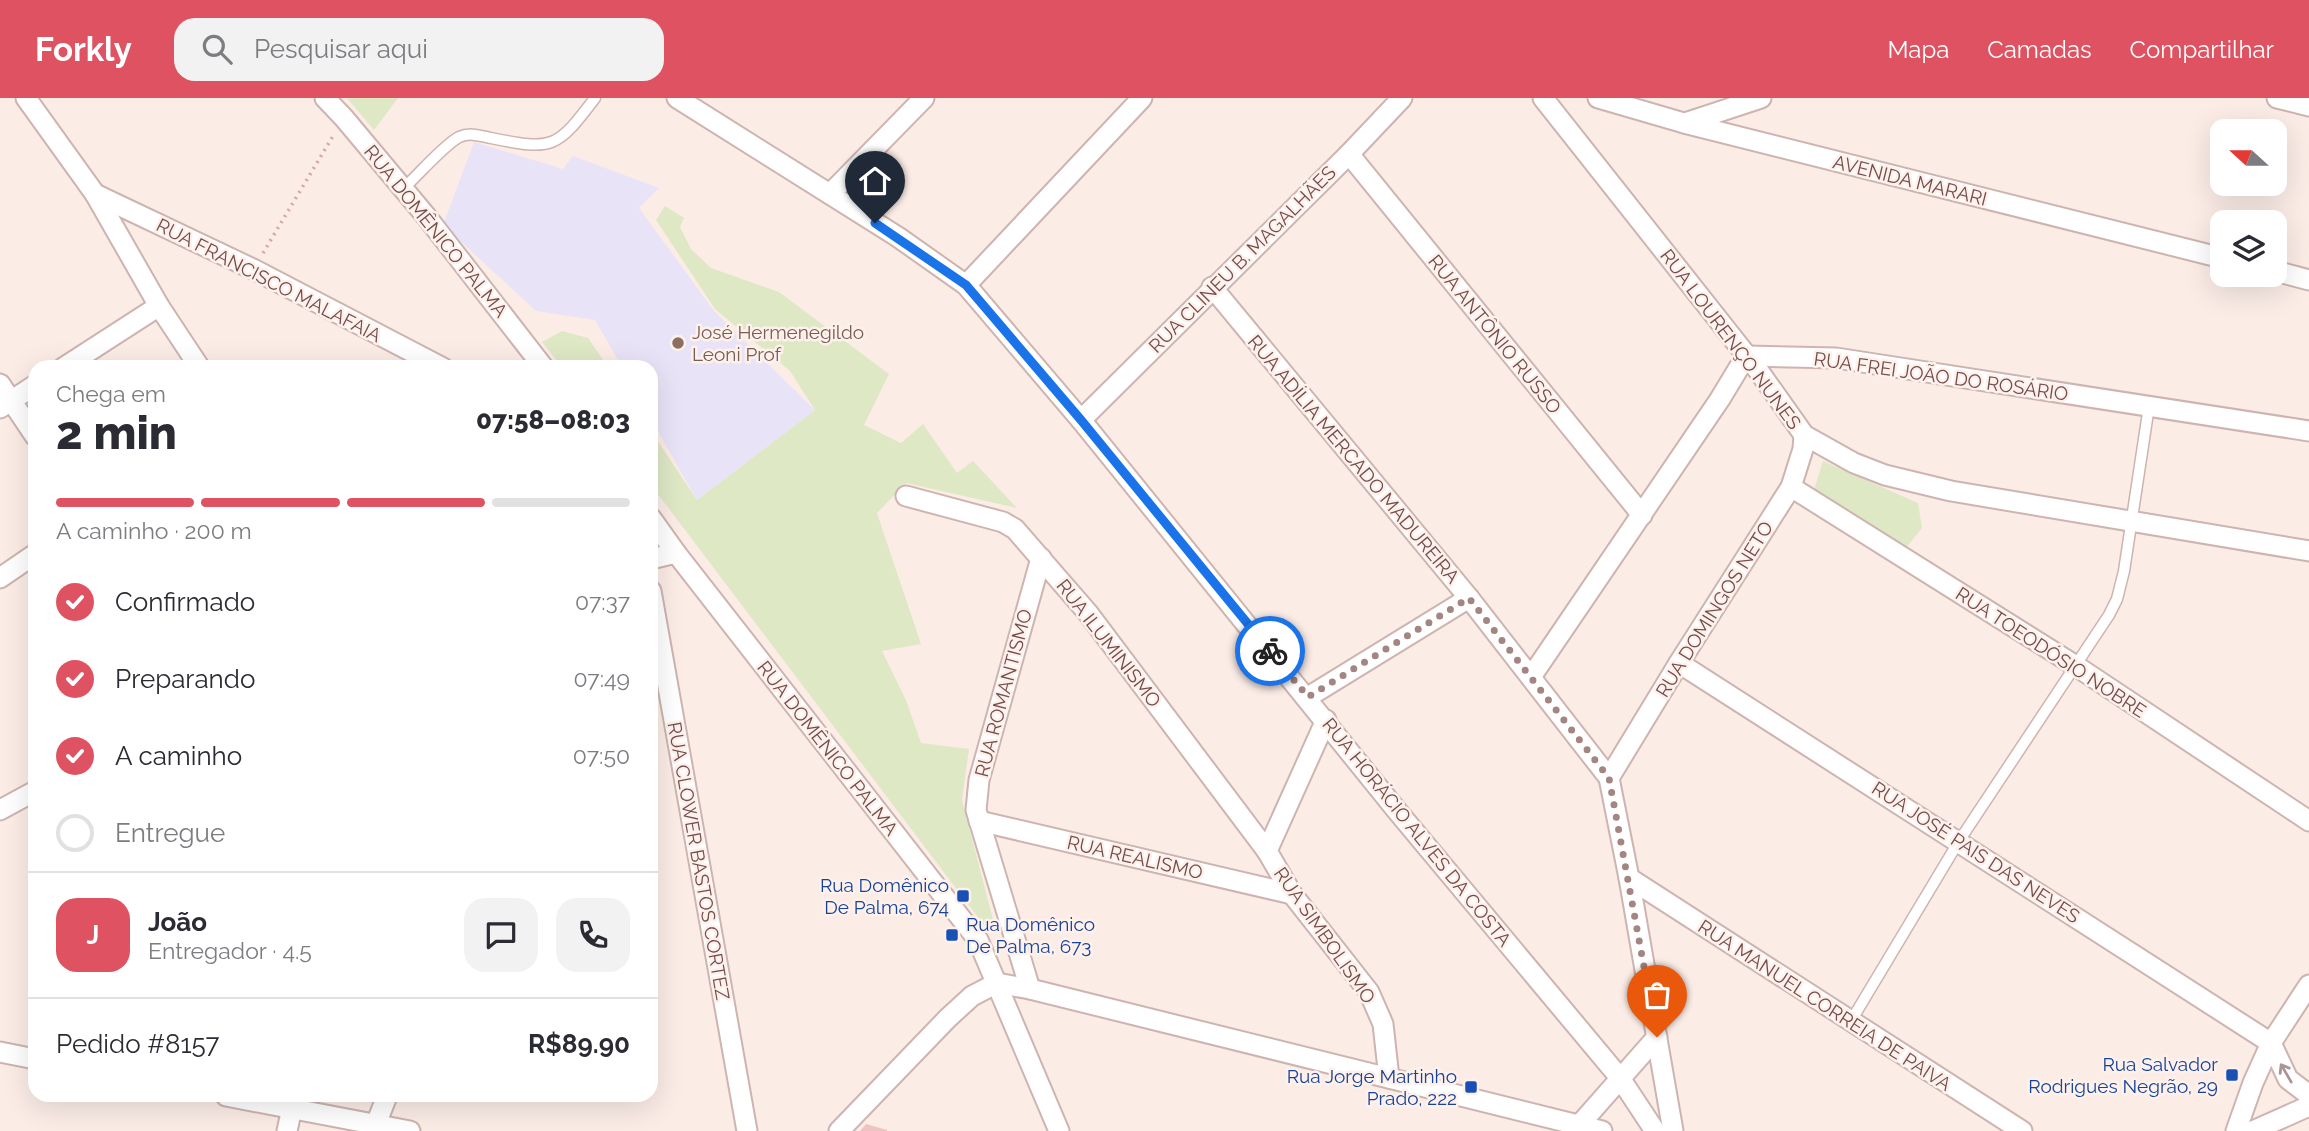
<!DOCTYPE html>
<html lang="pt">
<meta charset="utf-8">
<style>
:root{--surface:#fff;--page:#f2f2f3;--text:#2b2b33;--muted:#7c7c81;--line:#e1e1e2;--accent:#de5261}
body{margin:0;font-family:Raleway,sans-serif;background:var(--page);color:var(--text);height:100vh;display:flex;flex-direction:column;font-size:26px;white-space:nowrap}
*{box-sizing:border-box;margin:0}
p{font-size:23px;color:var(--muted)}
.icon{flex:none;width:38px;height:38px;fill:none;stroke:currentColor;stroke-width:2;stroke-linecap:round;stroke-linejoin:round}
.map{position:relative;flex:1;overflow:hidden}
.sheet{position:absolute;left:28px;top:262px;width:630px;height:742px;display:flex;flex-direction:column;background:var(--surface);border-radius:21px;box-shadow:0 7px 28px #0002}
.sheet>*{flex:none}
.needle{width:46px;rotate:291deg}
.controls{position:absolute;left:2210px;top:21px;display:grid;gap:14px}
.controls a{display:grid;place-items:center;width:77px;height:77px;border-radius:14px;background:var(--surface);box-shadow:0 7px 28px #0002;font-size:35px}
.pin{position:absolute;display:grid;place-items:center;width:60px;height:60px;color:#fff;margin:-72px -30px;border-radius:50% 50% 50% 0;rotate:-45deg;box-shadow:0 0 7px #0007}
.pin .icon{rotate:45deg}
.courier{position:absolute;display:grid;place-items:center;width:70px;height:70px;margin:-35px;border:5px solid #1a73e8;border-radius:50%;background:#fff;color:#222;box-shadow:0 2px 9px #0007}
.overview em{font-style:normal;font-weight:800}
.overview div{display:flex;flex-direction:column-reverse}
.overview{display:flex;align-items:center;justify-content:space-between;height:119px;padding:0 28px}
h1{font-size:46px;font-weight:800;line-height:52px}
.bar{display:grid;grid-template-columns:repeat(4,1fr);gap:10px 7px;align-content:center;height:84px;padding:0 28px}
.bar i{height:9px;border-radius:5px;background:var(--line)}
.bar .selected{background:var(--accent)}
.bar p{grid-column:span 4}
.line{display:flex;align-items:center;gap:18px;padding:0 28px;border-top:2px solid var(--line)}
.line div{flex:1}
.round{display:grid;place-items:center;flex:none;width:74px;height:74px;border-radius:21px;background:var(--page)}
ol{padding:0 28px;list-style:none}
li{display:flex;align-items:center;gap:21px;height:77px}
li p{margin-inline-start:auto}
li .icon{padding:7px;border-radius:50%;background:var(--accent);color:#fff;stroke-width:4}
li:last-child{color:var(--muted)}
li i{width:38px;height:38px;border:4px solid var(--line);border-radius:50%}
header{display:flex;align-items:center;gap:42px;box-sizing:border-box;height:98px;padding:0 35px;background:var(--accent);color:#fff}
header strong{font-size:33px}
nav{display:flex;gap:38px;margin-inline-start:auto;font-size:24px}
.search{width:490px;height:63px;background:var(--page);display:flex;align-items:center;gap:18px;box-sizing:border-box;padding:0 24px;border-radius:21px;color:var(--muted);font-size:26px}
.map>svg:first-child{display:block}
</style>
<header>
<strong>Forkly</strong>
<div class="search"><svg class="icon" aria-label="search" viewBox="0 0 24 24"><circle cx="10" cy="10" r="6"/><path d="M15 15l6 6"/></svg>Pesquisar aqui</div>
<nav><a>Mapa</a><a>Camadas</a><a>Compartilhar</a></nav>
</header>
<div class="map">
<svg width="2309" height="1033" viewBox="0 0 2309 1033">
<rect width="100%" height="100%" fill="#fbece6"/>
<polygon fill="#e9e3f7" points="474,44 563,71 573,58 659,90 639,110 714,213 815,312 697,402 651,321 651,270 622,269 595,222 536,213 443,127"/>
<g fill="#dfe8c5">
<polygon points="347,0 398,0 374,32"/>
<polygon points="665,108 684,120 680,129 691,151 711,170 779,194 889,276 864,327 901,345 923,326 957,375 973,363 1017,410 906,385 877,415 921,546 882,553 906,602 921,645 969,651 962,702 994,825 986,830 651,387 651,333 697,402 815,312 790,273 715,211 656,122"/>
<polygon points="562,233 588,240 608,269 562,269 542,244"/>
<polygon points="1823,363 1918,405 1922,430 1896,462 1809,408"/>
</g>
<polygon fill="#efc3bf" points="866,1026 887,1032 887,1033 860,1033"/>
<g fill="none" stroke-linecap="round" stroke-linejoin="round">
<defs>
<g id="service">
<path d="M 403,91 C 417,78 444,47 459,39 C 470,34 481,38 491,40 C 554,53 557,50 595,0"/>
<polyline points="1851,923 1959,743 2109,517 2117,501 2124,473 2149,308"/>
</g>
<g id="minor">
<polyline points="26,0 95,96 159,208 200,270"/>
<polyline points="325,0 344,20 426,118 544,270"/>
<polyline points="677,0 898,139 966,187 1081,322 1398,714 1620,980 1655,1033"/>
<polyline points="1543,0 1758,272 1804,337 1854,365 1885,377 1951,393 2309,453"/>
<polyline points="1598,0 1684,25 2222,160"/>
<polyline points="2277,0 2309,8"/>
<polyline points="1685,25 1761,0"/>
<polyline points="1349,56 1642,417"/>
<polyline points="95,96 253,171 443,270"/>
<polyline points="830,96 924,0"/>
<polyline points="2275,173 2309,182"/>
<polyline points="966,187 1142,0"/>
<polyline points="1212,189 1469,500 1609,680 1629,780 1673,1033"/>
<polyline points="63,270 159,208"/>
<polyline points="0,286 35,338"/>
<polyline points="0,310 35,287"/>
<polyline points="1081,322 1349,56 1402,0"/>
<polyline points="1791,389 2076,568 2309,723"/>
<polyline points="906,398 1003,424 1015,431 1088,515 1267,753"/>
<polyline points="651,420 676,455 978,842 1059,1033"/>
<polyline points="651,461 676,455"/>
<polyline points="0,480 35,456"/>
<polyline points="651,493 747,1033"/>
<polyline points="1679,565 2271,945"/>
<polyline points="1531,579 1720,301 1746,258 1836,260 2309,333"/>
<polyline points="1308,599 1469,500"/>
<polyline points="1326,622 1267,753 1292,796 1369,894 1383,926 1389,980"/>
<polyline points="1609,680 1679,565 1791,389 1803,351 1804,337"/>
<polyline points="0,712 35,693"/>
<polyline points="979,723 1292,796"/>
<polyline points="1629,780 2022,1033"/>
<polyline points="997,885 1030,891 1602,1033"/>
<polyline points="1030,891 976,712 979,682 1041,460"/>
<polyline points="2271,945 2288,981 2309,997"/>
<polyline points="0,954 35,961"/>
<polyline points="226,998 410,1033"/>
<polyline points="376,1026 387,998"/>
<polyline points="287,1033 292,1010"/>
<polyline points="839,1033 948,920 972,898 997,885"/>
<polyline points="1574,1033 1657,939"/>
<polyline points="2236,1033 2253,985 2271,945 2309,887"/>
<polyline points="2253,1033 2309,1008"/>
</g>
</defs>
<use href="#service" stroke="#ceb4b0" stroke-width="13"/>
<use href="#minor" stroke="#ceb4b0" stroke-width="23"/>
<polyline stroke="#d4a6a3" stroke-width="3.5" stroke-dasharray="2 5" stroke-linecap="butt" points="263,155 333,38"/>
<use href="#service" stroke="#fff" stroke-width="10"/>
<use href="#minor" stroke="#fff" stroke-width="19"/>
</g>
<defs><path id="oneway-shaft" d="M-6 0H5M1.5-3L5.5 0L1.5 3" fill="none" stroke-width="1.6" stroke-linecap="round" stroke-linejoin="round" transform="scale(1.75)"/></defs>
<use stroke="#ab9494" href="#oneway-shaft" transform="translate(2286 975) rotate(-120)"/>
<g fill="none" stroke-linecap="round" stroke-linejoin="round">
<polyline stroke="#a38582" stroke-width="7" stroke-dasharray="0 12.6" points="1270,553 1308,599 1469,500 1609,680 1657,939"/>
<polyline stroke="#1a73e8" stroke-width="9" points="875,125 966,187 1081,322 1270,553"/>
</g>
<circle fill="#8d6e63" stroke="#fef1ec" stroke-width="2.5" cx="678" cy="245" r="7"/>
<g fill="#1a4fb4" stroke="#fef1ec" stroke-width="2.5">
<rect x="956" y="791" width="14" height="14" rx="3.5"/>
<rect x="945" y="830" width="14" height="14" rx="3.5"/>
<rect x="2225" y="970" width="14" height="14" rx="3.5"/>
<rect x="1464" y="982" width="14" height="14" rx="3.5"/>
</g>
<g text-anchor="middle" dominant-baseline="central" stroke-width="5" stroke-linejoin="round" paint-order="stroke">
<g font-size="19" fill="#734d4c" stroke="#fef1ec">
<text transform="translate(1910 82) rotate(14)">AVENIDA MARARI</text>
<text transform="translate(436 133) rotate(51)">RUA DOMÊNICO PALMA</text>
<text transform="translate(1242 161) rotate(-45)">RUA CLINEU B. MAGALHÃES</text>
<text transform="translate(269 182) rotate(27)">RUA FRANCISCO MALAFAIA</text>
<text transform="translate(1495 236) rotate(51)">RUA ANTÔNIO RUSSO</text>
<text transform="translate(1731 241) rotate(53)">RUA LOURENÇO NUNES</text>
<text transform="translate(1941 278) rotate(8)">RUA FREI JOÃO DO ROSÁRIO</text>
<text transform="translate(1354 361) rotate(50)">RUA ADÍLIA MERCADO MADUREIRA</text>
<text transform="translate(1714 511) rotate(-58)">RUA DOMINGOS NETO</text>
<text transform="translate(1109 545) rotate(52)">RUA ILUMINISMO</text>
<text transform="translate(2051 554) rotate(33)">RUA TOEODÓSIO NOBRE</text>
<text transform="translate(1003 595) rotate(-75)">RUA ROMANTISMO</text>
<text transform="translate(828 650) rotate(52)">RUA DOMÊNICO PALMA</text>
<text transform="translate(1417 734) rotate(51)">RUA HORÁCIO ALVES DA COSTA</text>
<text transform="translate(1976 754) rotate(33)">RUA JOSÉ PAIS DAS NEVES</text>
<text transform="translate(1135 759) rotate(13)">RUA REALISMO</text>
<text transform="translate(699 763) rotate(80)">RUA CLOWER BASTOS CORTEZ</text>
<text transform="translate(1325 837) rotate(55)">RUA SIMBOLISMO</text>
<text transform="translate(1825 907) rotate(33)">RUA MANUEL CORREIA DE PAIVA</text>
</g>
<g font-size="19" fill="#785e54" stroke="#fef1ec" text-anchor="start">
<text x="692" y="234">José Hermenegildo<tspan x="692" dy="22">Leoni Prof</tspan></text>
</g>
<g font-size="19" fill="#164399" stroke="#fef1ec" text-anchor="end">
<text x="949" y="787">Rua Domênico<tspan x="949" dy="22">De Palma, 674</tspan></text>
<text x="966" y="826" text-anchor="start">Rua Domênico<tspan x="966" dy="22">De Palma, 673</tspan></text>
<text x="2218" y="966">Rua Salvador<tspan x="2218" dy="22">Rodrigues Negrão, 29</tspan></text>
<text x="1457" y="978">Rua Jorge Martinho<tspan x="1457" dy="22">Prado, 222</tspan></text>
</g>
</g>
</svg>
<div class="controls">
<a><svg class="needle" viewBox="-14 -14 28 28"><path d="M0-13l5 13h-10z" fill="#e53935"/><path d="M0 13l5-13h-10z" fill="#7c7c81"/></svg></a>
<a><svg class="icon" aria-label="layers" viewBox="0 0 24 24"><path d="M12 4l9 5-9 5-9-5zM3 14l9 5 9-5"/></svg></a>
</div>
<div class="pin" style="left:1657px;top:939px;background:#ea580c"><svg class="icon" aria-label="bag" viewBox="0 0 24 24"><path d="M5 8h14l-1 12H6zM9 8a3 3 0 0 1 6 0"/></svg></div>
<div class="pin" style="left:875px;top:125px;background:#1f2937"><svg class="icon" aria-label="home" viewBox="0 0 24 24"><path d="M3 11l9-7 9 7M6 9v11h12V9"/></svg></div>
<div class="courier" style="left:1270px;top:553px"><svg class="icon" aria-label="bike" viewBox="0 0 24 24"><circle cx="6" cy="16" r="4"/><circle cx="18" cy="16" r="4"/><path d="M6 16l4-8h5l3 8M10 8l3 8H6M13 5h3"/></svg></div>
<section class="sheet">
<div class="overview"><div><h1>2 min</h1><p>Chega em</p></div><em>07:58–08:03</em></div>
<div class="bar"><i class="selected"></i><i class="selected"></i><i class="selected"></i><i></i><p>A caminho · 200 m</p></div>
<ol>
<li><svg class="icon" aria-label="check" viewBox="0 0 24 24"><path d="M5 12l5 5 9-10"/></svg>Confirmado<p>07:37</p></li>
<li><svg class="icon" aria-label="check" viewBox="0 0 24 24"><path d="M5 12l5 5 9-10"/></svg>Preparando<p>07:49</p></li>
<li><svg class="icon" aria-label="check" viewBox="0 0 24 24"><path d="M5 12l5 5 9-10"/></svg>A caminho<p>07:50</p></li>
<li><i></i>Entregue</li>
</ol>
<div class="line" style="height:126px"><b class="round" style="background:var(--accent);color:#fff">J</b><div><b>João</b><p>Entregador · 4.5</p></div><a class="round"><svg class="icon" aria-label="chat" viewBox="0 0 24 24"><path d="M4 5h16v11H9l-5 4z"/></svg></a><a class="round"><svg class="icon" aria-label="phone" viewBox="0 0 24 24"><path d="M5 4h4l2 5-3 2q2 4 5 5l2-3 5 2v4C11 20 4 13 5 4z"/></svg></a></div>
<div class="line" style="height:91px"><div>Pedido #8157</div><b>R$89.90</b></div>
</section>
</div>
